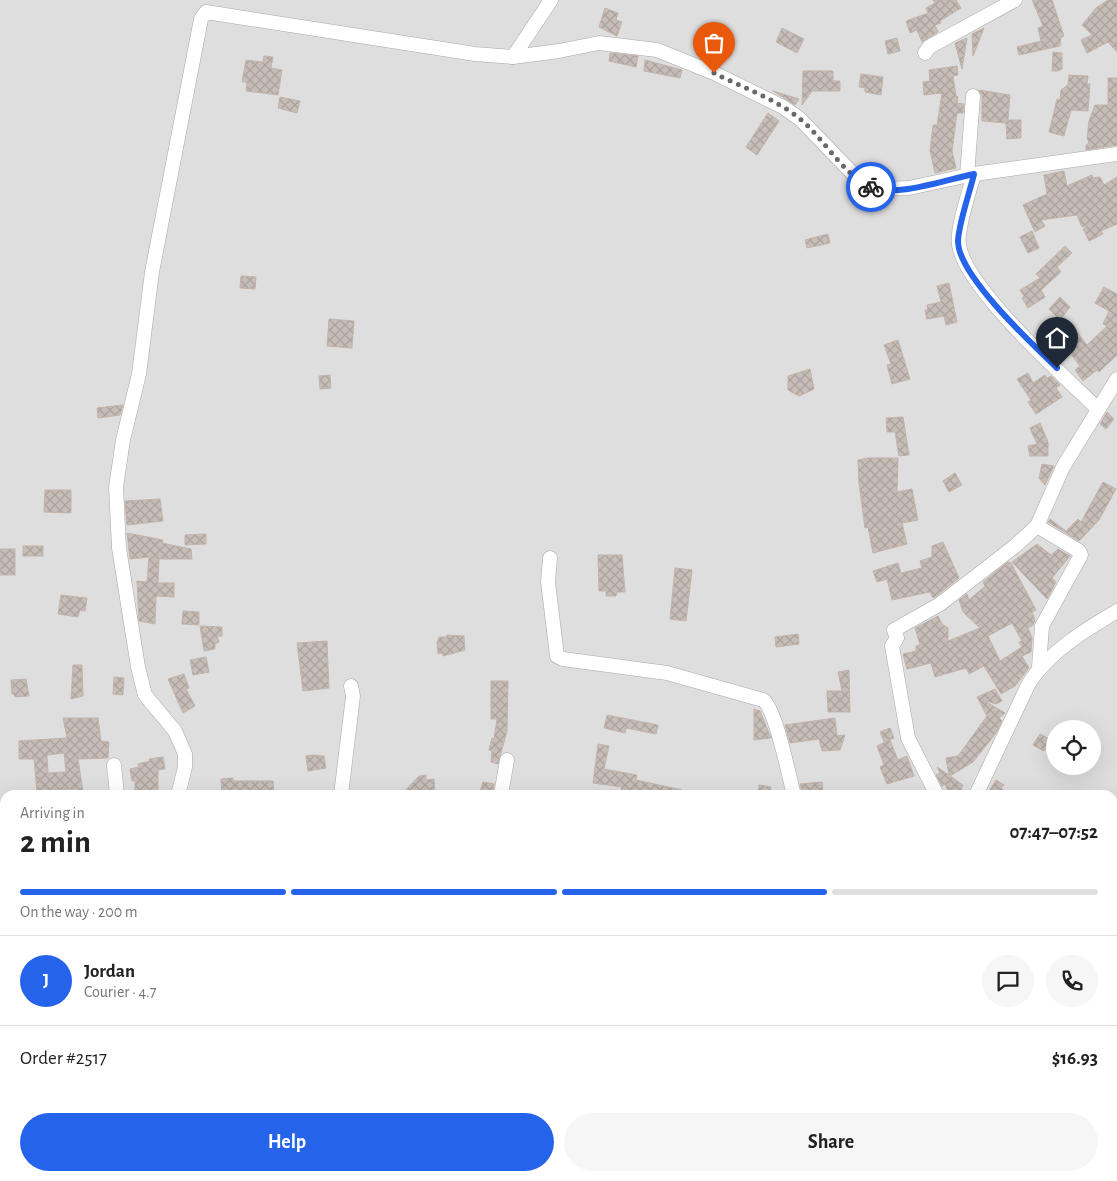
<!DOCTYPE html>
<meta charset="utf-8">
<style>
:root{--surface:#fff;--page:#f6f6f6;--text:#222;--muted:#767676;--line:#e0e0e0;--accent:#2563eb}
body{margin:0;font-family:"Alegreya Sans",sans-serif;background:var(--page);color:var(--text);height:100vh;display:flex;flex-direction:column;font-size:19px;white-space:nowrap}
*{box-sizing:border-box;margin:0}
p{font-size:16px;color:var(--muted)}
.icon{flex:none;width:28px;height:28px;fill:none;stroke:currentColor;stroke-width:2;stroke-linecap:round;stroke-linejoin:round}
.map{position:relative;flex:1;overflow:hidden}
.drawer{position:absolute;left:0px;top:790px;width:1118px;height:391px;display:flex;flex-direction:column;background:var(--surface);border-radius:15px 15px 0 0;box-shadow:0 5px 20px #0002}
.drawer>*{flex:none}
.buttons{position:absolute;left:1046px;top:720px;display:grid;gap:10px}
.buttons a{display:grid;place-items:center;width:55px;height:55px;border-radius:50%;background:var(--surface);box-shadow:0 5px 20px #0002;font-size:25px}
.pin{position:absolute;display:grid;place-items:center;width:42px;height:42px;color:#fff;margin:-51px -21px;border-radius:50% 50% 50% 0;rotate:-45deg;box-shadow:0 0 5px #0007}
.pin .icon{rotate:45deg}
.courier{position:absolute;display:grid;place-items:center;width:50px;height:50px;margin:-25px;border:4px solid #2563eb;border-radius:50%;background:#fff;color:#222;box-shadow:0 1px 6px #0007}
.head em{font-style:normal;font-weight:700}
.head div{display:flex;flex-direction:column-reverse}
.head{display:flex;align-items:center;justify-content:space-between;height:85px;padding:0 20px}
h1{font-size:32px;font-weight:700;line-height:38px}
.bar{display:grid;grid-template-columns:repeat(4,1fr);gap:8px 5px;align-content:center;height:60px;padding:0 20px}
.bar i{height:6px;border-radius:4px;background:var(--line)}
.bar .current{background:var(--accent)}
.bar p{grid-column:span 4}
.line{display:flex;align-items:center;gap:12px;padding:0 20px;border-top:1px solid var(--line)}
.line div{flex:1}
.round{display:grid;place-items:center;flex:none;width:52px;height:52px;border-radius:26px;background:var(--page)}
.primary-button{display:flex;gap:10px;margin-top:auto;padding:10px 20px}
.primary-button a{flex:1;height:58px;border-radius:30px;background:var(--accent);color:#fff;font-size:20px;font-weight:700;line-height:58px;text-align:center}
.primary-button a+a{background:var(--page);color:var(--text)}
.map>svg:first-child{display:block}
</style>
<div class="map">
<svg width="1117" height="1181" viewBox="0 0 1117 1181">
<defs>
<pattern id="park-dots" width="8" height="8" patternUnits="userSpaceOnUse" patternTransform="scale(1.25)"><rect width="8" height="8" fill="#c7fac7"/><path d="M2 2h.1M6 6h.1" fill="none" stroke="#abd6ab" stroke-width="1.8" stroke-linecap="round"/></pattern>
<pattern id="building-cross-hatch" width="8" height="8" patternUnits="userSpaceOnUse" patternTransform="scale(1.25)"><rect width="8" height="8" fill="#c6bdb7"/><path d="M0 0l8 8M0 8l8-8" fill="none" stroke="#aaa29d"/></pattern>
</defs>
<rect width="100%" height="100%" fill="#f1eee8"/>
<path fill="#dfdede" fill-rule="evenodd" d="M 0,0 L 1117,0 L 1117,1181 L 0,1181 ZM 1055,729 L 1092,729 L 1092,766 L 1055,766 ZM 5,795 L 1112,795 L 1112,1176 L 5,1176 Z"/>
<polygon fill="url(#park-dots)" points="461,1176 621,1176 621,1181 456,1181 455,1178"/>
<g fill="none" stroke-linecap="round" stroke-linejoin="round">
<polyline stroke="#a9d6de" stroke-width="12" points="623,1181 624,1176"/>
</g>
<g fill="url(#building-cross-hatch)" stroke="#c3b3aa" fill-rule="evenodd">
<polygon points="933,0 956,0 961,8 940,21 941,23 935,25 938,32 922,42 917,30 910,33 906,21 928,13 926,8 935,3"/>
<polygon points="1032,0 1052,0 1064,36 1061,37 1060,46 1019,55 1017,47 1041,41 1038,28 1043,26"/>
<polygon points="1108,0 1117,0 1117,52 1108,42 1087,53 1081,40 1092,35 1082,25 1096,8"/>
<polygon points="605,8 618,13 616,20 622,22 617,36 599,27"/>
<polygon points="782,28 804,39 797,53 776,42"/>
<polygon points="984,28 973,56 972,34"/>
<polygon points="897,38 900,51 888,54 885,41"/>
<polygon points="967,38 962,69 955,43"/>
<polygon points="1053,52 1062,53 1062,69 1058,71 1052,71"/>
<polygon points="610,53 638,56 636,67 609,61"/>
<polygon points="264,56 273,57 271,68 282,70 278,95 246,91 247,82 242,82 246,60 263,62"/>
<polygon points="645,60 682,70 680,78 644,71"/>
<polygon points="957,66 958,75 953,76 956,96 958,97 957,103 964,104 963,113 957,113 952,151 956,168 935,173 930,151 933,125 937,125 942,93 924,95 923,82 930,81 929,70"/>
<polygon points="803,71 833,71 833,81 840,81 840,91 812,91 802,105"/>
<polygon points="861,74 883,77 881,95 865,92 865,88 859,87"/>
<polygon points="1069,75 1088,76 1087,84 1090,84 1088,111 1071,110 1064,136 1049,132 1057,99 1060,100 1061,90 1068,85"/>
<polygon points="1108,78 1117,78 1117,145 1086,150 1086,145 1089,143 1087,138 1089,121 1095,105 1108,105"/>
<polygon points="979,90 1010,95 1008,120 1021,120 1021,138 1007,139 1006,123 982,121 982,96"/>
<polygon points="773,91 799,99 795,105"/>
<polygon points="280,97 300,101 297,113 278,108"/>
<polygon points="768,113 779,121 757,155 746,147"/>
<polygon points="1064,171 1067,186 1092,175 1093,178 1100,177 1104,185 1117,177 1117,224 1101,231 1103,234 1089,241 1083,229 1087,225 1082,227 1077,215 1041,220 1045,226 1035,232 1023,205 1047,194 1044,175"/>
<rect x="863" y="198" width="13" height="12"/>
<polygon points="1032,231 1039,248 1028,253 1020,237"/>
<polygon points="828,234 830,243 807,248 805,240"/>
<polygon points="1065,246 1072,253 1057,267 1061,272 1041,290 1045,297 1028,308 1022,298 1024,296 1020,290 1040,278 1036,274"/>
<polygon points="241,276 256,277 255,289 240,288"/>
<polygon points="949,283 957,322 946,325 944,316 927,319 925,310 928,310 927,305 941,302 937,286"/>
<polygon points="1104,287 1117,294 1117,355 1099,372 1097,370 1083,381 1075,370 1080,366 1059,339 1073,327 1087,345 1107,326 1103,324 1109,311 1095,303"/>
<polygon points="1060,297 1070,307 1060,320 1049,309"/>
<polygon points="329,319 354,321 352,348 327,346"/>
<polygon points="898,340 910,379 892,384 887,365 891,364 884,345"/>
<polygon points="810,369 814,389 799,396 788,390 788,376"/>
<polygon points="1028,373 1033,383 1045,375 1047,378 1051,376 1060,385 1056,388 1062,397 1036,414 1028,402 1031,400 1017,379"/>
<polygon points="330,375 331,388 320,389 319,376"/>
<polygon points="123,405 120,415 98,418 97,408"/>
<polygon points="1107,412 1114,419 1106,429 1100,424"/>
<polygon points="903,417 909,455 899,456 895,432 887,432 886,418"/>
<polygon points="1040,423 1048,442 1048,456 1030,456 1028,446 1037,444 1030,428"/>
<polygon points="868,458 898,458 897,492 912,489 918,520 902,523 907,544 873,553 868,527 865,528 859,483 858,460"/>
<polygon points="1042,464 1054,466 1045,485 1039,478"/>
<polygon points="955,473 962,485 949,492 943,481"/>
<polygon points="1103,482 1116,489 1099,520 1079,541 1048,522 1050,519 1066,531 1078,519 1081,522"/>
<polygon points="45,490 71,490 71,513 44,512"/>
<polygon points="160,499 163,521 127,525 125,501"/>
<polygon points="127,533 163,540 162,543 191,549 192,559 159,559 158,583 174,583 174,597 156,596 155,624 139,621 137,581 147,582 149,557 130,559"/>
<polygon points="206,534 206,544 185,545 185,535"/>
<polygon points="943,542 959,578 935,597 933,598 930,592 892,600 887,579 877,582 873,571 898,563 901,573 922,568 920,561 932,557 932,546"/>
<polygon points="1037,544 1051,555 1058,549 1070,556 1052,578 1056,582 1047,599 1012,562"/>
<rect x="23" y="546" width="20" height="10"/>
<rect x="0" y="549" width="15" height="26"/>
<polygon points="598,555 622,555 625,592 617,592 616,596 606,596 606,591 599,591"/>
<path d="M 1008,562 L 1011,563 L 1036,610 L 1032,612 L 1035,620 L 1033,625 L 1028,628 L 1032,638 L 1031,652 L 1022,656 L 1029,668 L 1015,686 L 1001,694 L 984,666 L 969,674 L 966,668 L 935,677 L 931,663 L 907,669 L 903,654 L 916,651 L 916,646 L 920,645 L 915,628 L 938,616 L 942,624 L 948,628 L 948,641 L 980,628 L 963,612 L 959,600 L 967,594 L 969,600 L 985,586 L 983,582 ZM 1012,623 L 1022,641 L 1019,642 L 1022,647 L 1000,661 L 988,636 Z"/>
<polygon points="675,568 692,570 686,621 670,619"/>
<polygon points="61,595 87,598 85,611 80,610 78,617 58,614"/>
<polygon points="183,611 199,612 199,625 182,624"/>
<polygon points="200,626 222,627 222,636 217,636 219,642 215,644 215,649 204,651"/>
<polygon points="798,634 799,644 776,647 775,637"/>
<polygon points="447,635 464,636 465,650 443,656 443,653 438,654 437,643 439,637 447,637"/>
<polygon points="327,641 329,688 303,691 297,643"/>
<polygon points="206,657 209,672 193,675 190,660"/>
<polygon points="73,665 82,665 83,696 71,699"/>
<polygon points="849,670 850,712 828,712 827,691 842,691 838,672"/>
<polygon points="184,674 189,688 186,689 195,706 183,713 168,679"/>
<polygon points="114,677 124,678 123,695 113,694"/>
<polygon points="26,679 29,696 15,697 14,694 12,694 11,680"/>
<polygon points="491,681 508,681 507,731 498,764 491,762 492,751 489,750 492,738 494,739 497,719 491,719"/>
<polygon points="995,689 1002,701 996,704 983,700 1005,713 999,718 1002,721 996,733 973,762 950,776 963,785 961,789 967,795 950,795 945,784 942,786 936,775 940,773 937,767 949,775 946,758 958,756 987,716 977,697"/>
<polygon points="754,709 760,711 771,738 754,740"/>
<polygon points="607,715 658,725 656,734 626,728 625,733 604,728"/>
<path d="M 63,718 L 98,718 L 101,741 L 109,742 L 108,758 L 78,759 L 83,792 L 72,794 L 71,789 L 37,792 L 34,759 L 19,759 L 19,741 L 67,738 ZM 64,753 L 66,772 L 48,773 L 47,755 Z"/>
<polygon points="835,718 837,736 845,735 840,750 822,751 819,739 790,743 785,725"/>
<polygon points="890,728 894,738 884,742 880,732"/>
<polygon points="1040,734 1051,740 1044,751 1033,745"/>
<polygon points="890,740 898,760 907,756 914,776 887,784 880,767 884,765 877,746"/>
<polygon points="598,744 609,746 604,769 637,775 636,780 682,790 681,795 638,795 621,791 622,787 593,783"/>
<polygon points="313,755 324,756 326,768 308,771 306,756"/>
<polygon points="163,757 165,769 158,770 158,795 135,795 135,780 132,781 130,769 139,767 138,764 150,761 149,759"/>
<polygon points="426,775 426,780 434,779 435,795 401,795 419,776"/>
<polygon points="233,778 233,781 273,781 274,795 222,795 221,779"/>
<polygon points="996,780 1004,785 1001,788 1009,795 987,795"/>
<polygon points="483,782 494,784 492,795 480,792"/>
<polygon points="822,782 823,794 803,795 800,784"/>
<polygon points="759,785 771,787 770,795 758,795"/>
</g>
<g fill="none" stroke-linecap="round" stroke-linejoin="round">
<defs>
<g id="minor">
<polyline points="925,53 929,47 1015,0"/>
<polyline points="513,57 551,0"/>
<path d="M 974,174 C 970,190 956,230 959,245 C 965,288 1065,377 1098,409"/>
<polyline points="967,176 973,96"/>
<polyline points="1037,526 1079,551 1081,555 1042,626 1039,667"/>
<path d="M 550,558 L 548,582 L 557,656 L 563,659 L 667,673 L 763,700 C 776,709 789,777 794,795"/>
<polyline points="114,765 117,795"/>
<polyline points="178,795 185,767 185,754 175,731 145,695 138,667 119,548 116,487 123,440 139,374 152,272 201,19 206,12 475,54 513,57 559,51 599,43 657,50 714,73 783,107 800,119 858,179 877,189 909,188 974,174 1117,154"/>
<polyline points="341,795 353,696 351,686"/>
<polyline points="501,795 507,760"/>
<polyline points="937,795 908,738 892,646 897,638 894,630 940,604 1015,546 1037,526 1063,467 1117,379"/>
<path d="M 976,795 L 1029,683 C 1050,651 1085,630 1117,611"/>
<polyline points="1112,875 1117,875"/>
<polyline points="0,888 5,888"/>
<polyline points="1112,1048 1117,1053"/>
<polyline points="0,1152 5,1160"/>
<polyline points="14,1176 17,1181"/>
<polyline points="190,1176 191,1181"/>
<polyline points="451,1176 451,1181"/>
<polyline points="839,1176 839,1181"/>
</g>
</defs>
<use href="#minor" stroke="#a8a8a8" stroke-width="15"/>
<use href="#minor" stroke="#fff" stroke-width="14"/>
</g>
<g fill="none" stroke-linecap="round" stroke-linejoin="round">
<path stroke="#6a6967" stroke-width="5" stroke-dasharray="0 9" d="M 714,73 C 741,87 774,98 799,118 C 824,138 841,173 871,187"/>
<path stroke="#2563eb" stroke-width="6" d="M 871,187 C 895,198 948,179 974,174 C 970,192 958,225 958,242 C 959,276 1032,344 1057,368"/>
</g>
</svg>
<div class="buttons">
<a><svg class="icon" aria-label="locate" viewBox="0 0 24 24"><circle cx="12" cy="12" r="6"/><path d="M12 2v4M12 18v4M2 12h4M18 12h4"/></svg></a>
</div>
<div class="pin" style="left:714px;top:73px;background:#ea580c"><svg class="icon" aria-label="bag" viewBox="0 0 24 24"><path d="M5 8h14l-1 12H6zM9 8a3 3 0 0 1 6 0"/></svg></div>
<div class="pin" style="left:1057px;top:368px;background:#1f2937"><svg class="icon" aria-label="home" viewBox="0 0 24 24"><path d="M3 11l9-7 9 7M6 9v11h12V9"/></svg></div>
<div class="courier" style="left:871px;top:187px"><svg class="icon" aria-label="bike" viewBox="0 0 24 24"><circle cx="6" cy="16" r="4"/><circle cx="18" cy="16" r="4"/><path d="M6 16l4-8h5l3 8M10 8l3 8H6M13 5h3"/></svg></div>
<section class="drawer">
<div class="head"><div><h1>2 min</h1><p>Arriving in</p></div><em>07:47–07:52</em></div>
<div class="bar"><i class="current"></i><i class="current"></i><i class="current"></i><i></i><p>On the way · 200 m</p></div>
<div class="line" style="height:90px"><b class="round" style="background:var(--accent);color:#fff">J</b><div><b>Jordan</b><p>Courier · 4.7</p></div><a class="round"><svg class="icon" aria-label="chat" viewBox="0 0 24 24"><path d="M4 5h16v11H9l-5 4z"/></svg></a><a class="round"><svg class="icon" aria-label="phone" viewBox="0 0 24 24"><path d="M5 4h4l2 5-3 2q2 4 5 5l2-3 5 2v4C11 20 4 13 5 4z"/></svg></a></div>
<div class="line" style="height:65px"><div>Order #2517</div><b>$16.93</b></div>
<div class="primary-button"><a>Help</a><a>Share</a></div>
</section>
</div>
